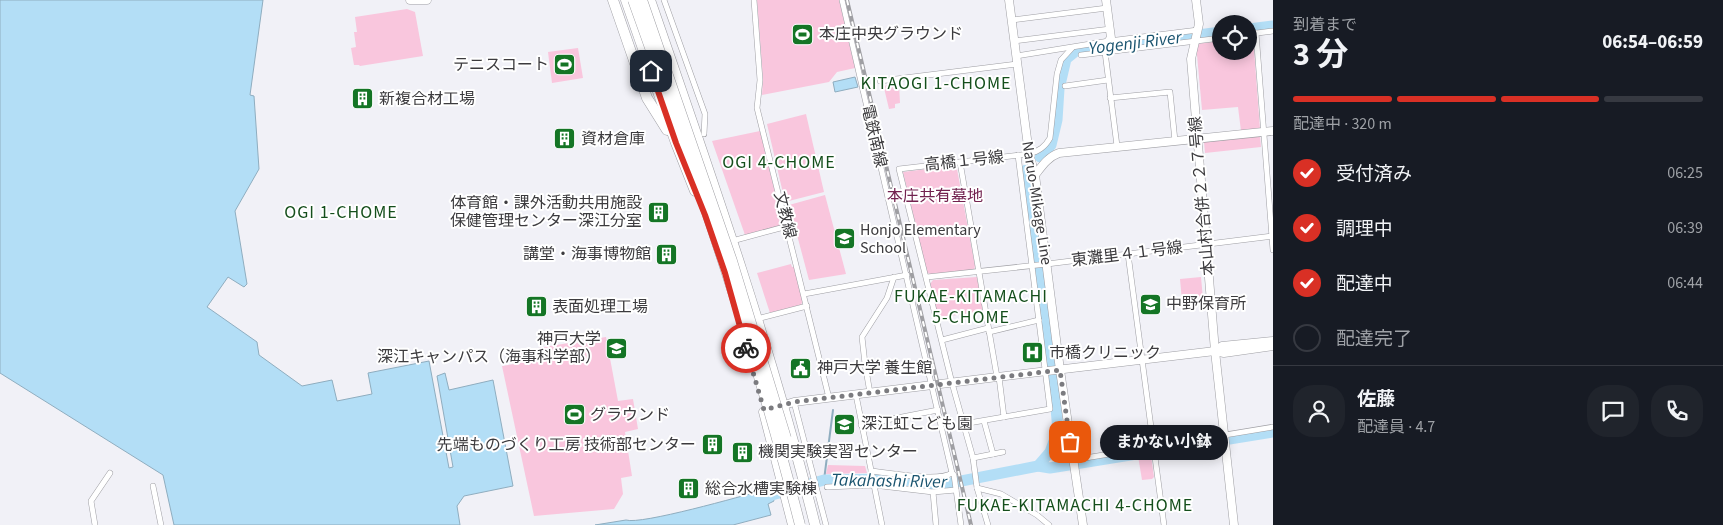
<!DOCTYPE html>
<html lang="ja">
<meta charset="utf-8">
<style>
:root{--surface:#171b24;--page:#20242c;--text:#f1f3f6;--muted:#9ea1a6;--line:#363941;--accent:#d93025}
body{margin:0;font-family:"Source Sans 3","Noto Sans JP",sans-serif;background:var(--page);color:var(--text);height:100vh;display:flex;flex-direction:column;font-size:19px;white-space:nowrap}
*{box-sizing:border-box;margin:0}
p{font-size:16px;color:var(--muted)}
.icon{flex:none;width:28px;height:28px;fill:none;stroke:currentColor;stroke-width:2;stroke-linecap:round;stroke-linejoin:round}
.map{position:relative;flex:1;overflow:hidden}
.drawer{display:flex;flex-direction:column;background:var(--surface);width:450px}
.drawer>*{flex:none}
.buttons{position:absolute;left:1212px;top:15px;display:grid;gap:10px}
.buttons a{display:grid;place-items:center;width:45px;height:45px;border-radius:50%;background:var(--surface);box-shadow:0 2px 12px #0003;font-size:25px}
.pin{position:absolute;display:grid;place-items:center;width:42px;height:42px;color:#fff;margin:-21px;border-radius:10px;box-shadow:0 2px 8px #0006}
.courier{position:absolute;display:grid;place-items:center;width:50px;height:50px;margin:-25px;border:4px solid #d93025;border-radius:50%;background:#fff;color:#222;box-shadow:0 1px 6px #0007}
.bubble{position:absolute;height:35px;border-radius:18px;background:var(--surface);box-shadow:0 2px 12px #0003;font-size:16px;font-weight:700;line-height:35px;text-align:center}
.head em{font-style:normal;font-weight:700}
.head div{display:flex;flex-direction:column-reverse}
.head{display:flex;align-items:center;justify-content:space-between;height:85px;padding:0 20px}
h1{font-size:32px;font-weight:700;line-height:38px}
.bar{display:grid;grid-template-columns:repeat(4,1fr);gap:8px 5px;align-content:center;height:60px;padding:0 20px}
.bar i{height:6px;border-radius:4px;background:var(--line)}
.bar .on{background:var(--accent)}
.bar p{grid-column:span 4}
.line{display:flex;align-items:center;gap:12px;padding:0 20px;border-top:1px solid var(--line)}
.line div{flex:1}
.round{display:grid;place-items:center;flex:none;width:52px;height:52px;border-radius:20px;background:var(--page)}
ol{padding:0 20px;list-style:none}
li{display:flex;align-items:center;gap:15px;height:55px}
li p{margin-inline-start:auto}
li .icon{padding:5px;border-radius:50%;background:var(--accent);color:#fff;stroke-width:4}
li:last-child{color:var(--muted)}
li i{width:28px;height:28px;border:2px solid var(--line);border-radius:50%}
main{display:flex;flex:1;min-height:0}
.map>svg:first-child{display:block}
</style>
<main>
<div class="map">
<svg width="1273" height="525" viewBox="0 0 1273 525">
<rect width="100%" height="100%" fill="#f1f1f7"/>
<g fill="#f9c6dd">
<polygon points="757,0 839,0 855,68 837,72 829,82 762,95 763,79"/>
<polygon points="407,9 415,12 423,56 360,66 359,65 354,65 351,48 356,47 354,32 357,32 355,17"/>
<polygon points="1253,36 1260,129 1241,131 1238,107 1202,110 1196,44 1221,41 1221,51 1249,51 1249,37"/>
<polygon points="578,48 583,78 552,83 548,52"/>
<polygon points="899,84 900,103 895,104 895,108 889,109 884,88 886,85"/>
<polygon points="806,114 824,192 785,202 767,124"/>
<polygon points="760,131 783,225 745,235 712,141"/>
<polygon points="1260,136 1261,147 1205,153 1204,142"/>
<polygon points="951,166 957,169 975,266 974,270 931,274 927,273 903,172"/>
<polygon points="825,195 846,274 809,280 789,205"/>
<polygon points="791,264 792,267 794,267 803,300 801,305 770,313 757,273"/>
<polygon points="977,277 983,311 938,318 930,284 933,280"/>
<polygon points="1201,277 1203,299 1182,301 1180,279"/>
<polygon points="606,337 618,401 633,399 638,429 625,432 632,476 621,478 623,494 614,509 534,516 502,366 514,364 513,352"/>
<polygon points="1150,455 1151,456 1154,477 1152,479 1142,480 1138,456"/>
<polygon points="828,465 865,466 867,473 826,474"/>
</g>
<g fill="#b3def6" stroke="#8fadbf">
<polygon points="0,0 263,0 250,95 254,96 259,169 235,211 247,284 244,287 228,277 207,307 257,342 259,355 302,386 332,380 337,401 372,394 368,373 429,361 449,468 453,467 437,376 445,373 449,390 493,380 513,486 464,496 457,506 460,525 174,525 163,475 0,373"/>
<polygon points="855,77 858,87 835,92 833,82"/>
<path d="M 764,490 L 765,494 L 771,492 L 774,501 L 768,504 L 771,515 L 733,525 L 595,525 L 626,520 C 641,525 742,496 764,490 Z"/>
</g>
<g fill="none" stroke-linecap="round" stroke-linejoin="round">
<polyline stroke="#8fadbf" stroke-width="2" points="824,480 833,410"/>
<g stroke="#b3def6" stroke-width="11">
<polyline points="1249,29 1273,26"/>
<polyline points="1040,157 1051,145 1057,120 1059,89 1066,59 1076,51 1221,32"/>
<polyline points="1026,170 1054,385 1058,431 1050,452 1038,466"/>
<polyline points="772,495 824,480 890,479 941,485 1038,466 1050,468 1273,432"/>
</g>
<defs>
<g id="street">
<polyline points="664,0 705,114 704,134"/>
<polyline points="754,0 760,80 757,108 829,398"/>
<polyline points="842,0 952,473 954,475 961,525"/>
<polyline points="1012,20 1107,8"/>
<polyline points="1256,33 1273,250"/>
<polyline points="1249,34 1273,31"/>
<polyline points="1014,41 1110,29"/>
<polyline points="1107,43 1105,52 1117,146"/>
<polyline points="1081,55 1221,38"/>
<polyline points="1016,56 1109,41 1198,30"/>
<polyline points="880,81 1017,64"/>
<polyline points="1065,86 1108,80"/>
<polyline points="1110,98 1170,92 1175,141"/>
<polyline points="960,162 997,377"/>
<polyline points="732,241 788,226"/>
<polyline points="1128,254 1164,525"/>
<polyline points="927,277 1047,264 1273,236"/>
<polyline points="804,294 907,275"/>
<polyline points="757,319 807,306"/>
<polyline points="989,332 1039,320"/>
<polyline points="942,340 988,328"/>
<polyline points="999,377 1004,417"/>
<polyline points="870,393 865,364 862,337 887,298 894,277"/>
<polyline points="856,395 882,525"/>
<polyline points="794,402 826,525"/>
<polyline points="984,421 993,454"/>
<polyline points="963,424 1050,409 1018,155"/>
<polyline points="861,425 938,410"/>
<polyline points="973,458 1003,452"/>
<polyline points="1073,460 1273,427"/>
<path d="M 871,471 C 889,473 938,482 952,473"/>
<polyline points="153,486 161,525"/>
<polyline points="827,487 873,485 933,492 956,490"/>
<polyline points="977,488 1001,494 1037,515 1049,525"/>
<polyline points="933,492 936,525"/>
<polyline points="95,525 91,501 110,473"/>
<path d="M 988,525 L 977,488 L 973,458 L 952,383 L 899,169 L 1029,154 C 1039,151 1045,147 1050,138 L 1057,74 L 1061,60 L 1072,48"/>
</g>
<g id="secondary">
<polyline points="410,0 427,0"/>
<polyline points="1009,0 1029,154 1035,175 1060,370 1083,525"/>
<polyline points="1106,0 1111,38 1107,43"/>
<polyline points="1196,0 1199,24 1191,59 1215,351 1234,525"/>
<path d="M 1035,175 C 1042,166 1048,157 1059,153 L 1273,131"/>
<polyline points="1215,351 1222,346 1273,341"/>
<path d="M 778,407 L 794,402 C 934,384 1075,368 1215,351 L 1224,353 L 1273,346"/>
</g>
<g id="highway">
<polyline points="613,0 647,98 667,130"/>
<polyline points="626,0 676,143 695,191"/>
<path d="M 650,0 C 710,173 771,347 815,525"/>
<polyline points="764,412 793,525"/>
</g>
</defs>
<use href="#street" stroke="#9e9ea3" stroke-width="6"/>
<use href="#secondary" stroke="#9e9ea3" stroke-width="9"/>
<use href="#highway" stroke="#9e9ea3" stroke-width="11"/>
<use href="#street" stroke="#fff" stroke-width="5"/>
<use href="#secondary" stroke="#fff" stroke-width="8"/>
<use href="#highway" stroke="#fff" stroke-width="10"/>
<defs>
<polyline id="rail" points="847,0 971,525"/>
</defs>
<use href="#rail" stroke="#9f9fa3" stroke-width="4"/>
<use href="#rail" stroke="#fff" stroke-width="2" stroke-dasharray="5.5" stroke-linecap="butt"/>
<defs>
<g id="highway-bridge">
<path d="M 633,0 C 695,173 755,347 800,525"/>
<polyline points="642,0 732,261 786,438"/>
</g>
</defs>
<use href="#highway-bridge" stroke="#9e9ea3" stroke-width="11" stroke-linecap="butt"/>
<use href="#highway-bridge" stroke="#fff" stroke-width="10"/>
</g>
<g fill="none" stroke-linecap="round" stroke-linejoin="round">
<polyline stroke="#7b7b7f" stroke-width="5" stroke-dasharray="0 9" points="746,348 764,410 794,402 1060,370 1070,442"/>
<polyline stroke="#d93025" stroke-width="6" points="651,71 676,143 705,215 725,273 746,348"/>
</g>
<defs>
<symbol id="stadium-square" viewBox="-11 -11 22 22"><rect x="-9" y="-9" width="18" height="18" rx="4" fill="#147525" stroke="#fff"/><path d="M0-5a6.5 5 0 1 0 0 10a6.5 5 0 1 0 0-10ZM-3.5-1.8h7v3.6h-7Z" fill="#fff"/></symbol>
<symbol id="building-square" viewBox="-11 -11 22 22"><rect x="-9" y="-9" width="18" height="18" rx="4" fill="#147525" stroke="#fff"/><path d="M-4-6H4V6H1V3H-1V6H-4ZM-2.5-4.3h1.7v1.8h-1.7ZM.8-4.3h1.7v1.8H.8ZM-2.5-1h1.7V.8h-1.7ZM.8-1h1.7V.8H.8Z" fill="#fff"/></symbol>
<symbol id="school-square" viewBox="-11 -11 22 22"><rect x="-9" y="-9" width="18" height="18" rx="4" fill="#147525" stroke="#fff"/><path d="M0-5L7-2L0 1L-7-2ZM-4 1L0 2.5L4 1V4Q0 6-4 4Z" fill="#fff"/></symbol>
<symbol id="university-square" viewBox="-11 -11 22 22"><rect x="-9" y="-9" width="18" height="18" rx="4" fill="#147525" stroke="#fff"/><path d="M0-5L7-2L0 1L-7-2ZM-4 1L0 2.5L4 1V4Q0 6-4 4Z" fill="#fff"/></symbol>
<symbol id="hospital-square" viewBox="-11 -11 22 22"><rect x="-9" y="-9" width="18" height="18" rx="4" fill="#147525" stroke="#fff"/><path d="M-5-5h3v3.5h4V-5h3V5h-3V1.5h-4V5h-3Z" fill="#fff"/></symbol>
<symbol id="civic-square" viewBox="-11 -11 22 22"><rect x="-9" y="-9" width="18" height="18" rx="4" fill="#147525" stroke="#fff"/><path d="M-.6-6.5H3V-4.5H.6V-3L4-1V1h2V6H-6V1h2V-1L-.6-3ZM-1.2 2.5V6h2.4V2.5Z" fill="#fff"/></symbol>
</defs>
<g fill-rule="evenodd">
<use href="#stadium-square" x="790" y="22" width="25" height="25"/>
<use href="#stadium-square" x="552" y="52" width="25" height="25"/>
<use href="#building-square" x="350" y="86" width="25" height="25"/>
<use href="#building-square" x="552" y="126" width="25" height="25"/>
<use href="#building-square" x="646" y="200" width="25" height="25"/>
<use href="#school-square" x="832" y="226" width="25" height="25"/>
<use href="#building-square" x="654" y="242" width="25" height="25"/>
<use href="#school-square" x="1138" y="292" width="25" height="25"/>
<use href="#building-square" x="524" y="294" width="25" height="25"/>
<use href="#university-square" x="604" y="336" width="25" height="25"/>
<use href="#hospital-square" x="1020" y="340" width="25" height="25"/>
<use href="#civic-square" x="788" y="356" width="25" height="25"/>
<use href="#stadium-square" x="562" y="402" width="25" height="25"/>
<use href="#school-square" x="832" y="412" width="25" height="25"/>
<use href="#building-square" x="700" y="432" width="25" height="25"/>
<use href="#building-square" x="730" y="440" width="25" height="25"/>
<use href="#building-square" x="676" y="476" width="25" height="25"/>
</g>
<g text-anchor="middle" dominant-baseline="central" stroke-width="4" stroke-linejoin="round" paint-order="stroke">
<g font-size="16" fill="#3c3b3e" stroke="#fff" text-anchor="start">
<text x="819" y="34">本庄中央グラウンド</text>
<text x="549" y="65" text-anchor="end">テニスコート</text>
<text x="379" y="99">新複合材工場</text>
<text x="581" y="139">資材倉庫</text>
<text x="642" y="203" text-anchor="end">体育館・課外活動共用施設<tspan x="642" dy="18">保健管理センター深江分室</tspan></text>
<text x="860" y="230">Honjo Elementary<tspan x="860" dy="18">School</tspan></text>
<text x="651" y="254" text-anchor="end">講堂・海事博物館</text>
<text x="1166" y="304">中野保育所</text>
<text x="552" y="307">表面処理工場</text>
<text x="601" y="339" text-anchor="end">神戸大学<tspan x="601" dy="18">深江キャンパス（海事科学部）</tspan></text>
<text x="1049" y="353">市橋クリニック</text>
<text x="817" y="368">神戸大学 養生館</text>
<text x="590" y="415">グラウンド</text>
<text x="861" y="424">深江虹こども園</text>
<text x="696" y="445" text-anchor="end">先端ものづくり工房 技術部センター</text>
<text x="758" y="452">機関実験実習センター</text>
<text x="705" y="489">総合水槽実験棟</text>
</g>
<g font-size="16" fill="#3c3b3e" stroke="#fff">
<text transform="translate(874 136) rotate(77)">電鉄南線</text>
<text transform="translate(964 161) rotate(-6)">高橋１号線</text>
<text transform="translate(1202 196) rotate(-95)">本山村合併２２７号線</text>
<text transform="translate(1037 203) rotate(81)">Naruo-Mikage Line</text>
<text transform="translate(785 215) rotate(76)">文教線</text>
<text transform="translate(1127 254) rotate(-7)">東灘里４１号線</text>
</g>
<g font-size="16" fill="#72224f" stroke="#fff">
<text x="935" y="196">本庄共有墓地</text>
</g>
<g font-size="18" font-style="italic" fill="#1a546f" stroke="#fff">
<text transform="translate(1135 43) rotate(-7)">Yogenji River</text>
<text transform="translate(889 481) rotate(1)">Takahashi River</text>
</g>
<g font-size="18" letter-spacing="1" fill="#154f1c" stroke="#fff">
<text x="936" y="83">KITAOGI 1-CHOME</text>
<text x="779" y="162">OGI 4-CHOME</text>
<text x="341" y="212">OGI 1-CHOME</text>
<text x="971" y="296">FUKAE-KITAMACHI<tspan x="971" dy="21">5-CHOME</tspan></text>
<text x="1075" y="505">FUKAE-KITAMACHI 4-CHOME</text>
</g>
</g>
</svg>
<div class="buttons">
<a><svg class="icon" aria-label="locate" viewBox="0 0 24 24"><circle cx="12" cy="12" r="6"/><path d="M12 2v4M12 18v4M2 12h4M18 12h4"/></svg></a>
</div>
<div class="pin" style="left:1070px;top:442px;background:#ea580c"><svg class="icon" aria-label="bag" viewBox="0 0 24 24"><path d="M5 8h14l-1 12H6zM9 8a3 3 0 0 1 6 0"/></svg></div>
<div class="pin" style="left:651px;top:71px;background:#1f2937"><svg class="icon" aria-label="home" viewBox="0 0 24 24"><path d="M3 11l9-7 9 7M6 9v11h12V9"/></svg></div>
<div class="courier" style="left:746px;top:348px"><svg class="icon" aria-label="bike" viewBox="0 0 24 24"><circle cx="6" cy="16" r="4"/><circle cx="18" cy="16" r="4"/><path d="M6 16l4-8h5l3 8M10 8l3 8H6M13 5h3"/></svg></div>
<div class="bubble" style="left:1100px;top:425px;width:128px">まかない小鉢</div>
</div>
<section class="drawer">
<div class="head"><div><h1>3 分</h1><p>到着まで</p></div><em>06:54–06:59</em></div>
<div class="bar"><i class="on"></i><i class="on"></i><i class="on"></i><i></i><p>配達中 · 320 m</p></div>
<ol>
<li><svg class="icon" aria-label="check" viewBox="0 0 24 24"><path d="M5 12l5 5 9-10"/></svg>受付済み<p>06:25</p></li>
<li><svg class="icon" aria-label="check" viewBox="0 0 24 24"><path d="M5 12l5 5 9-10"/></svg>調理中<p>06:39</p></li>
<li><svg class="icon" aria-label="check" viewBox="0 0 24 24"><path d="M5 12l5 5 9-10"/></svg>配達中<p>06:44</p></li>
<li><i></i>配達完了</li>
</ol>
<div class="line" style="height:90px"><a class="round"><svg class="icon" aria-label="person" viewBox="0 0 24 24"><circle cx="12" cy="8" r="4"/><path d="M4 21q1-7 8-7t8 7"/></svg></a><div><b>佐藤</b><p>配達員 · 4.7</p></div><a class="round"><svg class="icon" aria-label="chat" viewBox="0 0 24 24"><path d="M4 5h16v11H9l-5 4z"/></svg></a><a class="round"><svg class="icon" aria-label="phone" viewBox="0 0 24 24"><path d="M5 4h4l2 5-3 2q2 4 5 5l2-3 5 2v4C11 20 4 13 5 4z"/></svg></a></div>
</section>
</main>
